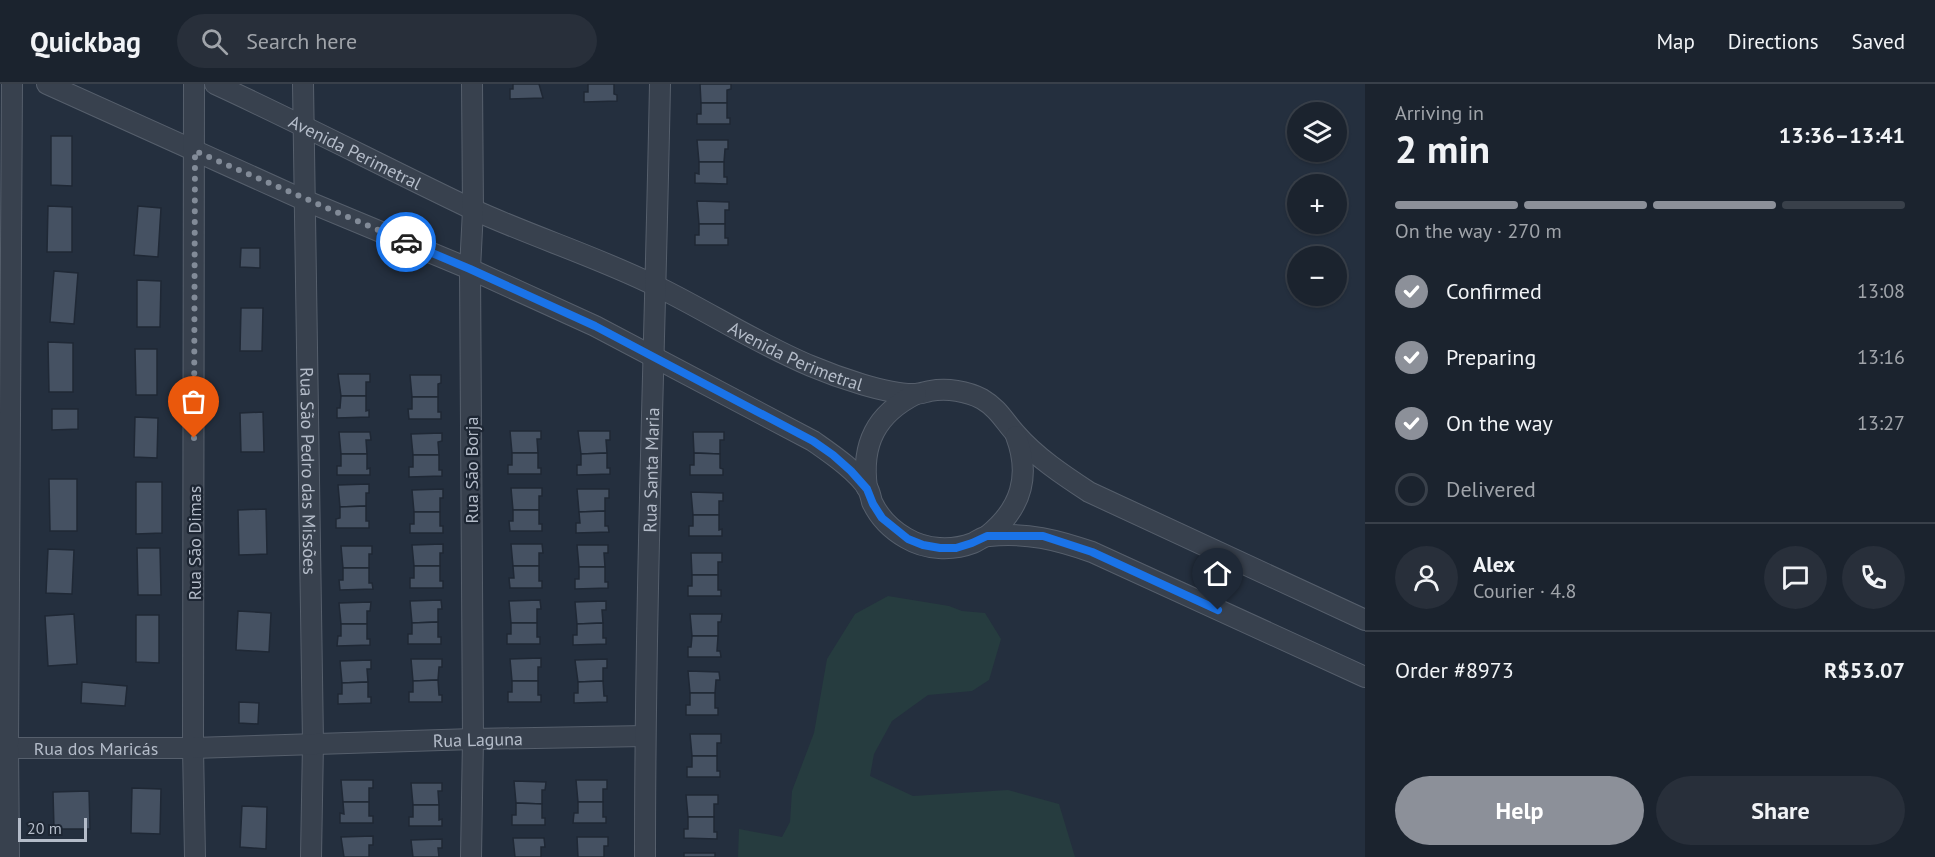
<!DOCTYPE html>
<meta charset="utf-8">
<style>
:root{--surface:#1b232e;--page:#282f3a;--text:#f1f3f6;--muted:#a0a4aa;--line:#39404a;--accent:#8c9099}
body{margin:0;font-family:"PT Sans",sans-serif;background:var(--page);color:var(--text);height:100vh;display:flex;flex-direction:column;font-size:22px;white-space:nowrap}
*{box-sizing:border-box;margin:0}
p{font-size:20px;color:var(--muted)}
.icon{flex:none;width:33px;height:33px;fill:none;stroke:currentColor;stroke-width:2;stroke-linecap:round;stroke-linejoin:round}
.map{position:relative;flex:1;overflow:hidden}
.side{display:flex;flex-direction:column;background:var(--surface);width:570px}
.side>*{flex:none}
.controls{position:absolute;left:1287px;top:18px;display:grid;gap:12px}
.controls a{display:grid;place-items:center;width:60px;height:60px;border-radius:50%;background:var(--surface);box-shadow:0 2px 4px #0004,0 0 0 2px var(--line);font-size:30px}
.scale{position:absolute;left:18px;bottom:15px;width:69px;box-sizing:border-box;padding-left:6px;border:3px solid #b4bcc9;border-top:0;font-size:16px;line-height:21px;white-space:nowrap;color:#b4bcc9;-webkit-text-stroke:4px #1d2633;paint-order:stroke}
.pin{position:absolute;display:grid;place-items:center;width:51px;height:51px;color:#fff;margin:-62px -26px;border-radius:50% 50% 50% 0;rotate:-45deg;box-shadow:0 0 6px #0007}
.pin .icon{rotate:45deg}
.courier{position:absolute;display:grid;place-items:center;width:60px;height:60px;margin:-30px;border:4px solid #1a73e8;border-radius:50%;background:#fff;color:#222;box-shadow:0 2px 8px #0007}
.headline em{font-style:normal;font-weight:700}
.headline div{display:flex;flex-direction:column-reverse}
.headline{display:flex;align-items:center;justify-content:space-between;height:102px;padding:0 30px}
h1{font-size:39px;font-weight:700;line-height:45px}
.bar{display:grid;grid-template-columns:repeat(4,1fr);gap:9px 6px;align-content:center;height:72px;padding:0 30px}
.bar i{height:8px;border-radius:4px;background:var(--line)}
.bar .active{background:var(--accent)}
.bar p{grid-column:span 4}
.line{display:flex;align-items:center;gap:15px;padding:0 30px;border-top:2px solid var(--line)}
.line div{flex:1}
.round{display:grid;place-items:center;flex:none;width:63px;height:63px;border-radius:32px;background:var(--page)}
ol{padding:0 30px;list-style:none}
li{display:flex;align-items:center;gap:18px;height:66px}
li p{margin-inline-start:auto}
li .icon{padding:6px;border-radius:50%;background:var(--accent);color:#fff;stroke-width:4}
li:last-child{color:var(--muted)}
li i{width:33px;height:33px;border:3px solid var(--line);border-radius:50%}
.button{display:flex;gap:12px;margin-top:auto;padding:12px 30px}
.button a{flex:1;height:69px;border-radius:36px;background:var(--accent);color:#fff;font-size:24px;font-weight:700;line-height:69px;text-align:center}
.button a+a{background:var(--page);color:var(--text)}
header{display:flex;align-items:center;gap:36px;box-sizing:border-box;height:84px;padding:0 30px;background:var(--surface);border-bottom:2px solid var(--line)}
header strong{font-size:28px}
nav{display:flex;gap:33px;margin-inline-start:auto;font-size:21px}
.search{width:420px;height:54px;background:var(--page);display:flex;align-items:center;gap:15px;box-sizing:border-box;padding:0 21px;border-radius:33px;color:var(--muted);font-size:22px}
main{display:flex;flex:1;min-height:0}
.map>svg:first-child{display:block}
</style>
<header>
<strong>Quickbag</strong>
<div class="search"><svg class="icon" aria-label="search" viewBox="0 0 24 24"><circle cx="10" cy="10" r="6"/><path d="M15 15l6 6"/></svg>Search here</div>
<nav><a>Map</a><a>Directions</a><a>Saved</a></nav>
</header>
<main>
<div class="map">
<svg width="1365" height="773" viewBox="0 0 1365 773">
<rect width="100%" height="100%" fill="#242f3e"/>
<polygon fill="#263c3f" points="888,512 949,522 962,527 985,529 1001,555 989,596 972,607 928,611 892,637 874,670 870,692 913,712 1008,706 1059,720 1075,773 738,773 739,745 782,753 790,738 792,707 814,649 827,575 855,530"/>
<g fill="#455162" stroke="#1f2835" stroke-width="1.5">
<polygon points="513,0 539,0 543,14 510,15 510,5 513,5"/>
<polygon points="588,0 614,0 614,10 617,11 617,17 584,18 584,8 588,8"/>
<polygon points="700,0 731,0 731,5 727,6 727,19 701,19"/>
<polygon points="701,19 727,19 727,34 730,34 730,40 697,40 697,30 701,30"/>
<polygon points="51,52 72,52 72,102 51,101"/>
<polygon points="697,56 728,56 728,65 725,65 724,78 699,78"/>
<polygon points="699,78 724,78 724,93 727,93 727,100 695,99 695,89 699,90"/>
<polygon points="697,117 729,118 729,126 725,126 725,140 699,140"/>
<polygon points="48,122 72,123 72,168 47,168"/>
<polygon points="138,122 161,124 158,173 134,171"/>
<polygon points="699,140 725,140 725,154 728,154 728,161 695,161 695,151 699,151"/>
<polygon points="241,164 260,164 260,184 240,183"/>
<polygon points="54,187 78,189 74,240 50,238"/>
<polygon points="137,196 161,197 160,243 137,243"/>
<polygon points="241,224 263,224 262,267 240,267"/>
<polygon points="48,258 73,259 73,308 49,308"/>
<polygon points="135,265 157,265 157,311 136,311"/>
<polygon points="338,290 370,290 370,298 366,298 366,312 341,312"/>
<polygon points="410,291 441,291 441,299 438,300 438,313 412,313"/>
<polygon points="341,312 366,312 366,327 369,326 369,333 337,334 337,324 340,324"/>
<polygon points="412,313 438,313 438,328 441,328 441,335 409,335 408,325 412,325"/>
<polygon points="52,325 78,325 78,345 52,346"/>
<polygon points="263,328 264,368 241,368 240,329"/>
<polygon points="135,333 158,334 157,374 134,373"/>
<polygon points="510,347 541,347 541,355 537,355 538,369 512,369"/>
<polygon points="578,347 610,347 610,356 606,356 607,369 581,370"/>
<polygon points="339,348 370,348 371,356 366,356 367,370 341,370"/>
<polygon points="693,348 724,348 724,356 720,356 720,370 694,369"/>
<polygon points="442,349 442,357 438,358 439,371 413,371 411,350"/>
<polygon points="512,369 538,369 538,384 541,384 541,390 508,390 508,381 512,381"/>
<polygon points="607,369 607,384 610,384 610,390 577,391 577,381 581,381 581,370"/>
<polygon points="694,369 720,370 720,384 723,385 723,391 690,391 690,381 694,381"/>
<polygon points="341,370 367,370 367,385 370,384 370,391 337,391 337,382 341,382"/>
<polygon points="413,371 439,371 439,386 442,386 442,392 409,393 409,383 413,383"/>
<polygon points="49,395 77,395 77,447 50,447"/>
<polygon points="136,398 162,398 162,449 136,450"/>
<polygon points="369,400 369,409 366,409 366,422 340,423 338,401"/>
<polygon points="511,404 542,404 542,412 539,412 539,426 513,426"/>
<polygon points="443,405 443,414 440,414 440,428 414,428 412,406"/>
<polygon points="577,405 609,405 609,414 605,414 605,427 579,428"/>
<polygon points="691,408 723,409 723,417 719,417 719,431 693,431"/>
<polygon points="366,422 366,437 369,437 369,444 336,444 336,435 340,434 340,423"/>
<polygon points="266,425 267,470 239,471 238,426"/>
<polygon points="513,426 539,426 539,440 542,440 542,447 510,447 509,437 513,437"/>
<polygon points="605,427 605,442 608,442 609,448 576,449 576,439 580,439 579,428"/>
<polygon points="414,428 440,428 440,442 443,442 443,449 410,449 410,440 414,440"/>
<polygon points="693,431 719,431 719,446 722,445 722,452 689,452 689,442 693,442"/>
<polygon points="443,460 443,469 440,469 440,482 414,482 412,461"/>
<polygon points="511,460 542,460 543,469 539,469 539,482 513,482"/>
<polygon points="577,461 608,461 608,469 604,469 605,483 579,483"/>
<polygon points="341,462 372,462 372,470 369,470 369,484 343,484"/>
<polygon points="137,464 160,464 161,511 138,511"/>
<polygon points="48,465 74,466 72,510 46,509"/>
<polygon points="691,469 722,469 722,478 718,478 718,491 692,491"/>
<polygon points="414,482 440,482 440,497 443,497 443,504 410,504 410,494 414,494"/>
<polygon points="513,482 539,482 539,497 542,497 542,504 510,504 509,494 514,494"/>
<polygon points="579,483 605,483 605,498 608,498 608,504 575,505 575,495 579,495"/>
<polygon points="343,484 369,484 369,499 372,499 373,505 340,506 339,496 343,496"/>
<polygon points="692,491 718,491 718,506 721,506 721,512 688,512 688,502 692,502"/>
<polygon points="441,516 442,525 438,525 438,538 412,539 410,517"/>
<polygon points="540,516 541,525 537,525 537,539 511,539 509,517"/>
<polygon points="606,517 606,526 602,526 603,539 577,540 575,518"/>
<polygon points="371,518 370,527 367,527 367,540 341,540 339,519"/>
<polygon points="238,527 271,529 269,568 236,566"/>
<polygon points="74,530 77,580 48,582 45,532"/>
<polygon points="690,530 722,530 721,538 718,538 718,552 692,552"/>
<polygon points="136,531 159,531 159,579 136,578"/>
<polygon points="438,538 438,553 441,553 441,560 408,560 408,550 412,550 412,539"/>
<polygon points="511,539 537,539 537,553 540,553 540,560 507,560 507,550 511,550"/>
<polygon points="603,539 603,554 606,554 606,560 573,561 573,551 577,551 577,540"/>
<polygon points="341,540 367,540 367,555 370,555 370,561 337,562 338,552 341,552"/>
<polygon points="692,552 718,552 717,567 720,567 721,573 688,573 688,563 691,563"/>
<polygon points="541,574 541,583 538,583 538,597 512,597 510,575"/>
<polygon points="411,575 442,575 442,583 439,583 438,596 413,597"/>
<polygon points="607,575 607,584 603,584 603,597 578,598 575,576"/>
<polygon points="371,576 371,585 367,585 368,598 342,599 340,577"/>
<polygon points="688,587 719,588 720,596 716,596 715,609 690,609"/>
<polygon points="438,596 439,611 442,611 442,618 409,618 409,608 413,608 413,597"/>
<polygon points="512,597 538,597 538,611 541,611 541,618 508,618 508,608 512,608"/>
<polygon points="603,597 604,612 607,612 607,618 574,619 574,609 578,609 578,598"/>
<polygon points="82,598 127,602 125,622 81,619"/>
<polygon points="368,598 368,613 371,613 371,619 338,620 338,610 342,610 342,599"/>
<polygon points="690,609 715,609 715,624 718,624 718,631 686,631 686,621 690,621"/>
<polygon points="239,618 259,619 258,640 239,639"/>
<polygon points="690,650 721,650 721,659 717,659 717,672 692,672"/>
<polygon points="692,672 717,672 717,687 720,687 720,693 687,693 687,683 692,683"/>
<polygon points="341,696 373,696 373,704 369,704 369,718 343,718"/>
<polygon points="576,696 607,696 607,705 603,705 603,718 578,718"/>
<polygon points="514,697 546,698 545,706 542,706 542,720 516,719"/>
<polygon points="411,699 442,699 442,707 438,707 439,721 413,721"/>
<polygon points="132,704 161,705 160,750 131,749"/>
<polygon points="89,707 90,745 54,745 53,708"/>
<polygon points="686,711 718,711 718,720 714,720 714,733 688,733"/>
<polygon points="343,718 369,718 369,732 373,732 373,739 340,739 340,729 344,730"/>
<polygon points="578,718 603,718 603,733 606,733 606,739 573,739 574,729 578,729"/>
<polygon points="516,719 542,720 542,734 545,734 545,741 512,741 512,731 516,731"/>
<polygon points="413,721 439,721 439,736 442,735 442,742 409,742 409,733 413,733"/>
<polygon points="242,722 267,723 266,765 240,763"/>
<polygon points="688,733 714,733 714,748 717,748 717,755 684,754 684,745 688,745"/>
<polygon points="373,752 373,761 369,761 369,773 344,773 341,753"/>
<polygon points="577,753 608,753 608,762 604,762 604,773 578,773"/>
<polygon points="513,754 544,754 545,763 541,763 541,773 515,773"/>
<polygon points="442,755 442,764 438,764 439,773 413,773 411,756"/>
<rect x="684" y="769" width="31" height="4"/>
</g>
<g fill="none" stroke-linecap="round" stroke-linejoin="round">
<defs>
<g id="minor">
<path d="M 47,0 L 304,116 L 470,185 L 595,242 L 813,357 C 830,369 857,387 868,405 C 870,409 871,414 872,418 C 879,433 892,446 906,454 C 926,466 952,467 973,459 C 978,457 983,452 989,452 C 1027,448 1057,456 1092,468 L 1365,593"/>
<polyline points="194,0 193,664 195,773"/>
<path id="s1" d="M 215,0 C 302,40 386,84 472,125 C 533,153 598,173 658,203 C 709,228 758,260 811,282 C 837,293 888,311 915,310 C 920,310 925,308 930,307 C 947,304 967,307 982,315 C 999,325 1004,337 1016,350 C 1036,373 1063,391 1089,408 L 1365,536"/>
<path id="s2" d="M 303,0 L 313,659 L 311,773"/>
<path d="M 867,404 C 861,360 876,330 916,310"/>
<path d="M 987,452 C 1021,425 1031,392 1016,352"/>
<path id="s3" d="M 0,664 L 193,664 L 473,655 L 645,652"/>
<polyline points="9,773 8,663 12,0"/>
<polyline points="471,773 473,655 470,185 473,126 472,0"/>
<path id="s4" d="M 645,773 C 645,515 655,258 660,0"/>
</g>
</defs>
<use href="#minor" stroke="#565f6c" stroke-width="22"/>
<use href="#minor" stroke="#38414e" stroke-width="20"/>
</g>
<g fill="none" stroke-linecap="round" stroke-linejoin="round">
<polyline stroke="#828b98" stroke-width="6" stroke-dasharray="0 10.8" points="194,354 195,67 406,158"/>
<polyline stroke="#1a73e8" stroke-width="8" points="406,158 470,185 595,242 813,357 833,371 851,387 867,405 873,420 882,434 908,455 923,461 940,464 956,464 972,459 987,452 1043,452 1092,468 1218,526"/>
</g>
<g text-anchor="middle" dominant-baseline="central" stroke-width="4.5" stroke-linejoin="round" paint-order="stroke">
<g font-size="18" fill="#b4bcc9" stroke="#1d2633">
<text stroke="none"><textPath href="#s1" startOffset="156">Avenida Perimetral</textPath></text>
<text stroke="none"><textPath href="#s1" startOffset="642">Avenida Perimetral</textPath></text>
<text transform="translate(471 386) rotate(-90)">Rua São Borja</text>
<text stroke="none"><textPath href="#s4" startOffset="387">Rua Santa Maria</textPath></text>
<text stroke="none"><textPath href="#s2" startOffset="387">Rua São Pedro das Missões</textPath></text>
<text transform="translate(194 459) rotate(-90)">Rua São Dimas</text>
<text stroke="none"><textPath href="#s3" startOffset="478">Rua Laguna</textPath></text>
<text stroke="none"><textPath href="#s3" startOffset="96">Rua dos Maricás</textPath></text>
</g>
</g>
</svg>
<div class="controls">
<a><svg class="icon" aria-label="layers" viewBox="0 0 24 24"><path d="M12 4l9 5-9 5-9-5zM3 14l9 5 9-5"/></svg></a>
<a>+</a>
<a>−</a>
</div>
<div class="scale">20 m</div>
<div class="pin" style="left:194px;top:354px;background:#ea580c"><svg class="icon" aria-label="bag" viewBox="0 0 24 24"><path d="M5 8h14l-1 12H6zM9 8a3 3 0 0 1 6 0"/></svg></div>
<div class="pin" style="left:1218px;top:526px;background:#1f2937"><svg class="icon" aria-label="home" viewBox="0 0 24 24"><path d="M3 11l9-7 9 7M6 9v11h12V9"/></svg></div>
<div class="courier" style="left:406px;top:158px"><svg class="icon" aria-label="car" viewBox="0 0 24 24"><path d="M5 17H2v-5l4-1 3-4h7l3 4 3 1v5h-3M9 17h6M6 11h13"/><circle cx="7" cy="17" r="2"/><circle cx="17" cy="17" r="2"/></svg></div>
</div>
<section class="side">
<div class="headline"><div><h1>2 min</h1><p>Arriving in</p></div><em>13:36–13:41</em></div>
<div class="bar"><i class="active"></i><i class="active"></i><i class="active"></i><i></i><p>On the way · 270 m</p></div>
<ol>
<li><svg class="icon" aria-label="check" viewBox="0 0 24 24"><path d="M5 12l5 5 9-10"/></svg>Confirmed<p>13:08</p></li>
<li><svg class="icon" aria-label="check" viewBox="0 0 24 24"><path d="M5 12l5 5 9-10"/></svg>Preparing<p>13:16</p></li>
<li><svg class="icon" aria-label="check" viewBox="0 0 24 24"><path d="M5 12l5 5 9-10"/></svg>On the way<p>13:27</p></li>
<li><i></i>Delivered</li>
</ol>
<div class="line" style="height:108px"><a class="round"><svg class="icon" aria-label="person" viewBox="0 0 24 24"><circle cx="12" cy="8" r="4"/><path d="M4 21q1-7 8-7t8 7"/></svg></a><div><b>Alex</b><p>Courier · 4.8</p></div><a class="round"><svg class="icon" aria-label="chat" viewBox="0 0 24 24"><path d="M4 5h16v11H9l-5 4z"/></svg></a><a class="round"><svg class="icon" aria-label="phone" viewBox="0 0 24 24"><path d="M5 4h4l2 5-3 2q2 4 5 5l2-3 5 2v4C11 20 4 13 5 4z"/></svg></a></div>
<div class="line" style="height:78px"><div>Order #8973</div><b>R$53.07</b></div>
<div class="button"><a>Help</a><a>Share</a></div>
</section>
</main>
